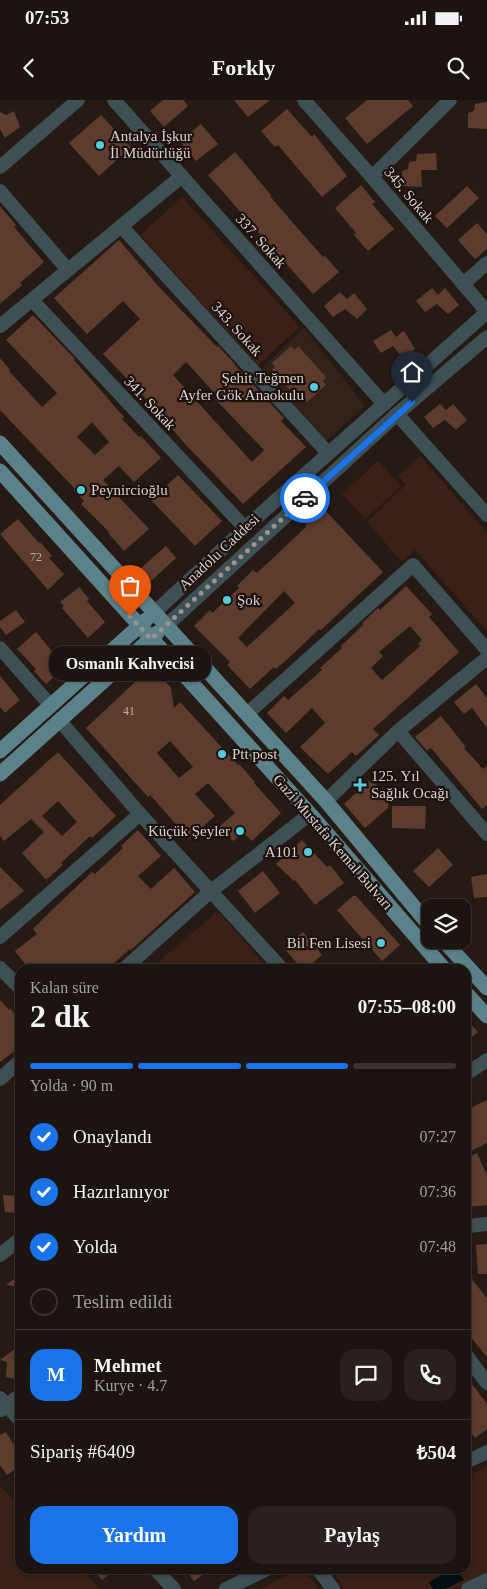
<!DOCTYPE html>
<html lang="tr">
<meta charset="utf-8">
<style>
:root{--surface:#1c1410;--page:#29211e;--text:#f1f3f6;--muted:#a09e9f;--line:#3a3330;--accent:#1a73e8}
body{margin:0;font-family:"Times New Roman",serif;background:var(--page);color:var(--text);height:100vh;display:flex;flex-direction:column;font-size:19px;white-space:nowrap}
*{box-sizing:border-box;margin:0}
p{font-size:16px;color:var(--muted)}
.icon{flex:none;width:28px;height:28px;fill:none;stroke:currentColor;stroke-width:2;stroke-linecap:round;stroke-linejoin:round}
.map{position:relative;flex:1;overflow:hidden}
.drawer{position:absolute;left:15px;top:864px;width:456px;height:610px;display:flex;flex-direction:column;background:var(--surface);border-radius:15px;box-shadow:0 1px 4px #0004,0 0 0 1px var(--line)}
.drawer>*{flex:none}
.buttons{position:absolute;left:421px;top:799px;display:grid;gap:10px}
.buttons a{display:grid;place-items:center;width:50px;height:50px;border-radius:10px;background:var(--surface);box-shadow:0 1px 4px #0004,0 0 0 1px var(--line);font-size:25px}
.pin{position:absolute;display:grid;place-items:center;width:42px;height:42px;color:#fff;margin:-51px -21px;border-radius:50% 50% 50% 0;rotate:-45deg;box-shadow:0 0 5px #0007}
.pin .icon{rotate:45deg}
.courier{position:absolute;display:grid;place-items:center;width:50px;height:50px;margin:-25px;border:4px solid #1a73e8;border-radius:50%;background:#fff;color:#222;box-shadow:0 1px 6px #0007}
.bubble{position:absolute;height:35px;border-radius:15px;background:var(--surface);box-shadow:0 1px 4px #0004,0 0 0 1px var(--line);font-size:16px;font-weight:700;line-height:35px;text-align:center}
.head em{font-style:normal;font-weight:700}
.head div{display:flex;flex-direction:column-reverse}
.head{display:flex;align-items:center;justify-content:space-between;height:85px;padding:0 15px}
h1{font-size:32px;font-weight:700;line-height:38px}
.bar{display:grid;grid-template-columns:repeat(4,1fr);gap:8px 5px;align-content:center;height:60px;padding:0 15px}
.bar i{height:6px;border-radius:4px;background:var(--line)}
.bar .on{background:var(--accent)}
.bar p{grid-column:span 4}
.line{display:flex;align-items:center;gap:12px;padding:0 15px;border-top:1px solid var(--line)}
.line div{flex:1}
.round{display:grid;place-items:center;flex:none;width:52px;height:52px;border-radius:15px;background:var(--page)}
ol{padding:0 15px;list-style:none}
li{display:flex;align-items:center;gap:15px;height:55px}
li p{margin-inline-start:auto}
li .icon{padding:5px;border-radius:50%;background:var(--accent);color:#fff;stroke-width:4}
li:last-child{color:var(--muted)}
li i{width:28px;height:28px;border:2px solid var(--line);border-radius:50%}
.action{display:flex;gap:10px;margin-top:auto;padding:10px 15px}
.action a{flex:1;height:58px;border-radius:15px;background:var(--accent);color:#fff;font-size:20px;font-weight:700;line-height:58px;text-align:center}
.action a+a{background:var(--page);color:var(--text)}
.status{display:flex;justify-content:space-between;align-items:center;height:35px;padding:0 25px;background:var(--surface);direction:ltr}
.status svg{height:14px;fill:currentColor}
header{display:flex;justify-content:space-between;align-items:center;height:65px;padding:0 15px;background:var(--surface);font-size:22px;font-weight:700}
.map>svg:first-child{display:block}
</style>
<div class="status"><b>07:53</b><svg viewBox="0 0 49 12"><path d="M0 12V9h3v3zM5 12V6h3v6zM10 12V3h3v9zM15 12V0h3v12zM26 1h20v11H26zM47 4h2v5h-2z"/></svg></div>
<header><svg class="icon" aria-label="back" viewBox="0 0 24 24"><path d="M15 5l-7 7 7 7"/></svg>Forkly<svg class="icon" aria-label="search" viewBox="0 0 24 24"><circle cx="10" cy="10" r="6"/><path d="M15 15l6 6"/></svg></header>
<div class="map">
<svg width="487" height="1489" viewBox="0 0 487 1489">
<rect width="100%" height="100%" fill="#261a15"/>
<polygon fill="#32221a" points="304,228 365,306 326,341 262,268"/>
<g fill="#3a2015">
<polygon points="182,97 300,227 258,265 140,135"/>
<polygon points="420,356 487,432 487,531 415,450 402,462 367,422 406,385 398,376"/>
<polygon points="378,361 401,386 365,419 342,394"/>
<polygon points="218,811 268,869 150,869"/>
<polygon points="487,1366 487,1473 455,1489 344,1489 332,1469 466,1469 466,1377"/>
<polygon points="0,1386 20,1406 20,1469 80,1469 100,1489 0,1489"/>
<polygon points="299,1469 304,1469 319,1489 261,1489"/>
</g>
<polygon fill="#000f14" points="453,1469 456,1469 464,1480 445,1489 433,1489 429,1482"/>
<g fill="#5e3c2d" fill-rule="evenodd">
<polygon points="163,0 183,0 188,6 164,27 150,11"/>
<polygon points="234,0 270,0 248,17"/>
<polygon points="367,0 408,0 413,6 367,44 345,18"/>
<polygon points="487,2 487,29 468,28 468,13 474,11 475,4"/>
<polygon points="287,9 312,37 314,34 347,76 322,97 278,45 275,47 261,31"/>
<polygon points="14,11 20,27 5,38 0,29 0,12 6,15"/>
<polygon points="101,15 131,47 99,76 69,43"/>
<polygon points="201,24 218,44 196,61 180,41"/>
<polygon points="235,52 271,95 270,96 293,123 323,157 325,156 339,172 313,194 208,75"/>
<polygon points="436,53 437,70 421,70 422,87 402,86 402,71 408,69 409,62 416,61 417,54"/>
<polygon points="361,85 375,102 372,104 394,129 368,151 354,135 356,133 335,108"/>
<polygon points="467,86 479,98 447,128 435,116"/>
<polygon points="0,106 16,125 14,127 44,162 20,183 22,185 0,204"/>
<polygon points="477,123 487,134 487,149 475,159 458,140"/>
<path d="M 119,140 L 160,188 L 217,247 L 218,246 L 235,264 L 234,264 L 284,318 L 281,321 L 306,347 L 243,404 L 185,344 L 154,307 L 103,254 L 140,219 L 123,201 L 87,234 L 54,198 ZM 186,262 L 218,297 L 215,299 L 264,350 L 252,362 L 173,275 Z"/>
<polygon points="432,188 438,195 445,188 459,205 448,214 437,204 425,212 416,201"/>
<polygon points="340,192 347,199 354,193 367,209 357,219 345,209 333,217 324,206"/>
<path d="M 33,215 L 75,259 L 74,260 L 124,317 L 122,319 L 139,337 L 141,336 L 161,358 L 134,382 L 119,366 L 103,380 L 149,429 L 124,451 L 108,433 L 109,432 L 81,404 L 84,401 L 74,390 L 75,389 L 0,310 L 0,258 L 10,270 L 9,271 L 42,307 L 57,293 L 6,240 ZM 92,322 L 109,342 L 95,355 L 77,337 Z"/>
<polygon points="391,230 396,237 404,231 415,249 403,258 393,246 381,253 373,241"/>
<polygon points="291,246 295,250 298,246 326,277 323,281 326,285 307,302 303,298 300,301 272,270 275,267 272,263"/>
<polygon points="440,304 446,310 453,304 467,320 456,330 445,320 433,328 424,317"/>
<polygon points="178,375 222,421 195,446 151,400"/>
<path d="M 323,408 L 383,472 L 321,530 L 319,529 L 293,554 L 276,569 L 274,567 L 250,589 L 227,565 L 230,562 L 194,526 L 210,510 L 212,513 L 239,488 L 237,486 L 253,470 L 257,473 L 306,427 L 305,426 ZM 284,491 L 295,503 L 247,547 L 238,538 Z"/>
<polygon points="18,419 39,443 40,442 52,456 49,458 64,474 48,490 0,434"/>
<polygon points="166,446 176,458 151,481 140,469"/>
<path d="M 406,486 L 432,514 L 429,517 L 459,552 L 373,629 L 379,635 L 356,656 L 352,652 L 328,674 L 300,647 L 325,623 L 312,608 L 286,633 L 267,613 L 284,596 L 288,600 L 322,570 L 320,568 L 342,548 L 341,546 L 363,525 L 362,523 L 378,508 L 380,510 ZM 410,526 L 422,540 L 418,544 L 420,546 L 382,580 L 371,568 L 383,556 L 379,552 Z"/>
<polygon points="79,487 89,499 87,501 105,522 88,538 62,508 64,506 60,502"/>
<polygon points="16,510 25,522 6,535 0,527 0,521"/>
<polygon points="36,532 65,567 46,584 34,571 36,569 17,549"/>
<path d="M 152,566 L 171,588 L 174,608 L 180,602 L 238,665 L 239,664 L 255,682 L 254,683 L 281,713 L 252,741 L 243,733 L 233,741 L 220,726 L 235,713 L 208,683 L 195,694 L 215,716 L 189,739 L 150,695 L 148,697 L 86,628 ZM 170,641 L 193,667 L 179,678 L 157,653 Z"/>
<polygon points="0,576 20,600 5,613 0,607"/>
<polygon points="476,584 487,598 487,628 472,608 464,614 454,602"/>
<polygon points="441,616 466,647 464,648 483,669 487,666 487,705 482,709 431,648 427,651 415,637"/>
<path d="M 58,652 L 116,716 L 92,738 L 90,736 L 61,763 L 63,765 L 46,780 L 22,753 L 44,732 L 31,719 L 4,741 L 0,736 L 0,705 ZM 58,701 L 77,722 L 62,736 L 42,716 Z"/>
<polygon points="371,679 389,698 388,708 365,728 344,704"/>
<polygon points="392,706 426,706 425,729 392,728"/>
<polygon points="138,730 161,756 138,776 151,789 174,768 195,792 131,850 130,849 107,869 29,869 15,851 37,834 33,829 54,808 92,772 95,774 123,748 121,746"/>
<polygon points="302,740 327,767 330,765 344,783 315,805 295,780 294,781 276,764"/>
<polygon points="438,748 453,765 429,787 413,771"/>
<polygon points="0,767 24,791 0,810"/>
<polygon points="263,771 280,793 255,813 238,791"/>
<polygon points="487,774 487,797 474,798 471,777"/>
<polygon points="353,796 356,796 400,845 382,861 337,810"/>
<polygon points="303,832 322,855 305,869 302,869 284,848"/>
<polygon points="0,900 9,910 10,908 20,920 20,947 0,962"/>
<polygon points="466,919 478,932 466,942"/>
<polygon points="487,1000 487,1043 471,1051 466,1043 466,1010"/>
<polygon points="477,1053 487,1075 487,1105 466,1107 466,1058"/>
<polygon points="3,1095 20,1096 20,1113 5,1112"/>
<polygon points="487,1144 487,1174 478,1174 476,1145"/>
<polygon points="466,1172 487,1198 487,1257 466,1231"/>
<polygon points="20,1174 20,1187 6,1185"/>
<polygon points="20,1245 20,1262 15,1265 15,1279 6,1277 7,1262 0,1260"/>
<polygon points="466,1276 487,1304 487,1329 475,1338 466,1326"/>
<polygon points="6,1332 20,1355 20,1366 7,1375 0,1365 0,1335"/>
<polygon points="93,1469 115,1469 102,1480"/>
<polygon points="185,1469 210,1469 194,1481"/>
</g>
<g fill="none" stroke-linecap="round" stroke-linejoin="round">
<g stroke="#3d5054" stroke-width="14">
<polyline points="114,0 384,304"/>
<polyline points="304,0 372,77 487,212"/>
<polyline points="0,67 78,0"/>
<polyline points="372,77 450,0"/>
<polyline points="0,91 68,170"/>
<polyline points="121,126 328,353"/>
<polyline points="463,184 487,163"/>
<polyline points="32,200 245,428"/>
<polyline points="0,226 182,76"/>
<polyline points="397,314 487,415"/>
<polyline points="154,513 245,428 487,212"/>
<polyline points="166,526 397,314 487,237"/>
<polyline points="0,548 51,606"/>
<polyline points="247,614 413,465 487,550"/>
<polyline points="60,621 140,714 282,869"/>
<polyline points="398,631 487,734"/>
<polyline points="326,701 398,631 487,558"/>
<polyline points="0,837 140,714"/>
<polyline points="0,868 20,888"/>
<polyline points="124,869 211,791 310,714"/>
<polyline points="466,974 487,960"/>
<polyline points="0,979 20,961"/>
<polyline points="466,1128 469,1126 487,1124"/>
<polyline points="0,1155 20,1139"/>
<polyline points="466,1255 487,1283"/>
<polyline points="0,1298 20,1320"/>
<polyline points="1,1310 20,1295"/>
<polyline points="466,1362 487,1352"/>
<polyline points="155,1469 174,1489"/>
<polyline points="318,1469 333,1489"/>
<polyline points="226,1489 267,1469"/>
<polyline points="468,1489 487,1480"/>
</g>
<g stroke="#5b828a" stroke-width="15">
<polyline points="0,343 326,701 430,826"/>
<polyline points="0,371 310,714 444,869"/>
<polyline points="0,651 146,520"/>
<polyline points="0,674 157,533"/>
<polyline points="443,840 487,888"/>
<polyline points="466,893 487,916"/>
</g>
</g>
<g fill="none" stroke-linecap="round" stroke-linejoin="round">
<polyline stroke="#9c928e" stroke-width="5" stroke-dasharray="0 9" points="130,516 151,539 305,398"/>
<polyline stroke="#1a73e8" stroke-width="6" points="305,398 412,302"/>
</g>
<g fill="#55cade" stroke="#1c110c" stroke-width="2">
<circle cx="100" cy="45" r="5"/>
<circle cx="314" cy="287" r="5"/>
<circle cx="81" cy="390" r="5"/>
<circle cx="227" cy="500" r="5"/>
<circle cx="222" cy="654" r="5"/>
<path d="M357.5 677.5h5v5h5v5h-5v5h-5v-5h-5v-5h5z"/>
<circle cx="240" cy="731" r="5"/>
<circle cx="308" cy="752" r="5"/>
<circle cx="381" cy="843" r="5"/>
</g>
<g text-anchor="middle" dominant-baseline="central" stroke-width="4.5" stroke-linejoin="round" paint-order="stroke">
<g font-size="12" fill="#bcada6">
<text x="36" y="457">72</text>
<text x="129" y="611">41</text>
</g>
<g font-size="15" fill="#dbd3cf" stroke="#1c110c" text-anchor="start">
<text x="110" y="36">Antalya İşkur<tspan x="110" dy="17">İl Müdürlüğü</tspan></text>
<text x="304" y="278" text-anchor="end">Şehit Teğmen<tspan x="304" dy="17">Ayfer Gök Anaokulu</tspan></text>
<text x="91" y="390">Peynircioğlu</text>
<text x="237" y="500">Şok</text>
<text x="232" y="654">Ptt post</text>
<text x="371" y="676">125. Yıl<tspan x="371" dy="17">Sağlık Ocağı</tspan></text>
<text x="230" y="731" text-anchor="end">Küçük Şeyler</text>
<text x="298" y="752" text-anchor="end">A101</text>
<text x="371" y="843" text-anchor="end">Bil Fen Lisesi</text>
</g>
<g font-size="15" fill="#dbd3cf" stroke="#1c110c">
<text transform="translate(409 95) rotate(50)">345. Sokak</text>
<text transform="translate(261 141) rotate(48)">337. Sokak</text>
<text transform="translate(237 229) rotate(48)">343. Sokak</text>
<text transform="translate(150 303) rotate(47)">341. Sokak</text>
<text transform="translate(219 452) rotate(-43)">Anadolu Caddesi</text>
<text transform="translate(333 742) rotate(49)">Gazi Mustafa Kemal Bulvarı</text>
</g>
</g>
</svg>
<div class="buttons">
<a><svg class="icon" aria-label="layers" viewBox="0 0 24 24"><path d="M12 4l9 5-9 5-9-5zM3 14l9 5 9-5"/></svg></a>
</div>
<div class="pin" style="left:130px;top:516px;background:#ea580c"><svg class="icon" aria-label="bag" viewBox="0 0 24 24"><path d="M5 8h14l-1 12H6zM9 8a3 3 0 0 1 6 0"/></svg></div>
<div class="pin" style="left:412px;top:302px;background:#1f2937"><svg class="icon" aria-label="home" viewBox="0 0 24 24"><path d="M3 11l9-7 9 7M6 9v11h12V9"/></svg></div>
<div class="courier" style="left:305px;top:398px"><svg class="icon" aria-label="car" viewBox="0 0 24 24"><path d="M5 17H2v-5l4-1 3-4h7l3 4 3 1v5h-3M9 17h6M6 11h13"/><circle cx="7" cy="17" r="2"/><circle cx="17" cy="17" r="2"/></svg></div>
<div class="bubble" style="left:49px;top:546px;width:162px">Osmanlı Kahvecisi</div>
<section class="drawer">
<div class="head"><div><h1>2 dk</h1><p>Kalan süre</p></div><em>07:55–08:00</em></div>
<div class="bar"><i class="on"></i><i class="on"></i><i class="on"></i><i></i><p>Yolda · 90 m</p></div>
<ol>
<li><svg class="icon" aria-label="check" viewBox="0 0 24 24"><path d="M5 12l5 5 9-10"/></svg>Onaylandı<p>07:27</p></li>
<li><svg class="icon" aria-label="check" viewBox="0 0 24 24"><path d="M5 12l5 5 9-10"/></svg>Hazırlanıyor<p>07:36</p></li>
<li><svg class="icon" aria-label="check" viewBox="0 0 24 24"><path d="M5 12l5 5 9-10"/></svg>Yolda<p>07:48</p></li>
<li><i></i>Teslim edildi</li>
</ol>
<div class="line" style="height:90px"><b class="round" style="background:var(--accent);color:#fff">M</b><div><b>Mehmet</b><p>Kurye · 4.7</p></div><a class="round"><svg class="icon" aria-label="chat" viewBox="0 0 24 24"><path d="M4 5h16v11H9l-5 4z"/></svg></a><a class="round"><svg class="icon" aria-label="phone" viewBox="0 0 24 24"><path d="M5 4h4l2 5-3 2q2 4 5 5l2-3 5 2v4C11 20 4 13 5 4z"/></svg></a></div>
<div class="line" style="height:65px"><div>Sipariş #6409</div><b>₺504</b></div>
<div class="action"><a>Yardım</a><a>Paylaş</a></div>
</section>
</div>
